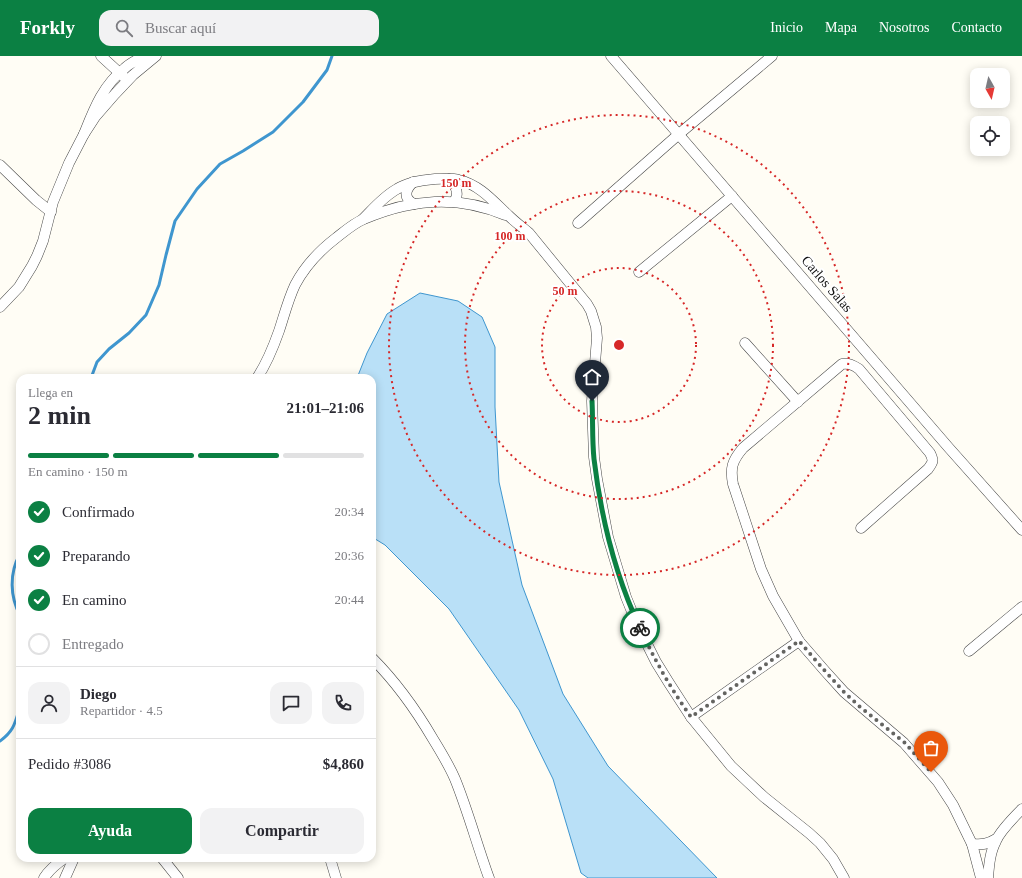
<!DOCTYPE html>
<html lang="es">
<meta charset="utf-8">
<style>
:root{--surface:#fff;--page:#f2f2f3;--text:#2b2b33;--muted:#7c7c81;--line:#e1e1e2;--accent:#0b8043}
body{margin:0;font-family:"Times New Roman",serif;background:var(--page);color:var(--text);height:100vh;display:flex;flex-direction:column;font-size:15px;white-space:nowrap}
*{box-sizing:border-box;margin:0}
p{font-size:13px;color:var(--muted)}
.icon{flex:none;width:22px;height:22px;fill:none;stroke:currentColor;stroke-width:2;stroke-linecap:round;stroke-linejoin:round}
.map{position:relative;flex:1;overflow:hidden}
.side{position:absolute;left:16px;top:318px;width:360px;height:488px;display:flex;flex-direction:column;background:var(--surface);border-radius:12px;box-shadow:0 2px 10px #0003}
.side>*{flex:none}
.needle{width:26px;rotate:172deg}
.tools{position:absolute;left:970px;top:12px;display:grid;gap:8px}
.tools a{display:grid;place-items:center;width:40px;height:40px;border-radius:8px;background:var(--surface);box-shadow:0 2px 10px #0003;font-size:20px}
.pin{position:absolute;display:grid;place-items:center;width:34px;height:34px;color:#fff;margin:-41px -17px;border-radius:50% 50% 50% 0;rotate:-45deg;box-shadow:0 0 4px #0007}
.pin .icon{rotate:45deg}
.courier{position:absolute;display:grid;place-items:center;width:40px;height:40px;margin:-20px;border:3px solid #0b8043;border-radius:50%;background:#fff;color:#222;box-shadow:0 1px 5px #0007}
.summary em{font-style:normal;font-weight:800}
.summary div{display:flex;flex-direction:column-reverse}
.summary{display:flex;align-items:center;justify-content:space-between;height:68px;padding:0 12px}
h1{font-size:26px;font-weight:800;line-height:30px}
.bar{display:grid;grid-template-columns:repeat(4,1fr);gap:6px 4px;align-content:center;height:48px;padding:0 12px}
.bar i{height:5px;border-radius:3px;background:var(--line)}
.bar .selected{background:var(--accent)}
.bar p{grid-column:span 4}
.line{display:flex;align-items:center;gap:10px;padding:0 12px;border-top:1px solid var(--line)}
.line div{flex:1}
.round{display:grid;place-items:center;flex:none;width:42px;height:42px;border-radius:12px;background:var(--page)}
ol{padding:0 12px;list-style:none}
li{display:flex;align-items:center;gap:12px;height:44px}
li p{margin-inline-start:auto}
li .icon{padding:4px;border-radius:50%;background:var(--accent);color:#fff;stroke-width:4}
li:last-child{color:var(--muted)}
li i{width:22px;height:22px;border:2px solid var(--line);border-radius:50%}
.cta{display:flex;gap:8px;margin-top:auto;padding:8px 12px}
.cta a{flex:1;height:46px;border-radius:12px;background:var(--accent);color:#fff;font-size:16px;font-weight:800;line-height:46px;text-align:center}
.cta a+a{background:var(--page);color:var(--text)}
header{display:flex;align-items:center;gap:24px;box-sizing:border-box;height:56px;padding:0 20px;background:var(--accent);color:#fff}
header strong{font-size:19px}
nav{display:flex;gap:22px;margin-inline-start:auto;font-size:14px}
.search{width:280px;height:36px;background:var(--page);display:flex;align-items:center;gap:10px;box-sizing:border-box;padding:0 14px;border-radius:12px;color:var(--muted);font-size:15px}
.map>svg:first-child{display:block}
</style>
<header>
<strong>Forkly</strong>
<div class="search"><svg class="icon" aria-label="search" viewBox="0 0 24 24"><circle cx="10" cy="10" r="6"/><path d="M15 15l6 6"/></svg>Buscar aquí</div>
<nav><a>Inicio</a><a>Mapa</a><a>Nosotros</a><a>Contacto</a></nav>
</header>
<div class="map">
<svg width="1022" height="822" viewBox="0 0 1022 822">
<rect width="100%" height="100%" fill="#fffdf5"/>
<polygon fill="#b9e0f7" stroke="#3f96cf" points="420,237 458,245 482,261 495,291 495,351 499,426 522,529 563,638 608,710 717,822 588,822 581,817 553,723 519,654 449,553 385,489 372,481 372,322 357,322 367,297 387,258"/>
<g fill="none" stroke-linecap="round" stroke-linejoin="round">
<g stroke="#3f96cf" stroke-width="3">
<polyline points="91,322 97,306 109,293 129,277 146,259 159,229 166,199 175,165 197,133 220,108 243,95 273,76 303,46 327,14 332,0"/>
<path d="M 20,498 C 9,517 10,541 20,559"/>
<path d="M 0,685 C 14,675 15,667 20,651"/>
</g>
<defs>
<g id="street">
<polyline points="101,0 124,21"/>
<path d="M 144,0 C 137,4 130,7 125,12 C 103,29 94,53 84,78 L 95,61 L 115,38 L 133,19 L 156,0"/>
<polyline points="611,0 949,392 1022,474"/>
<polyline points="0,109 36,144 51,156"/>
<path d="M 449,123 C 456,130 460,137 454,146"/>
<path d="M 413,126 C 405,134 403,142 414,148"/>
<path d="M 363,163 C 373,153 384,140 397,133 C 408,126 423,124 435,123 C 443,123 452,122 459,124 C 480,129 493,145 508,159 C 515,166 522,171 529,177 L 587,248 L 591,255 L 596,271 L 597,282 L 592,345 L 594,401 L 597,423 L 608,481 L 626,541 L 637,568 L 656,606 L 669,627 L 691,661 L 731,710 L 764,741 L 809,777 L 820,787 L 833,803 L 844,822"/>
<polyline points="578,167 679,78 772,0"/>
<polyline points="639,216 732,140"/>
<polyline points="0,251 19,231 32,210 37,200 43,185 53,146 69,107 84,78"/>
<polyline points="745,287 798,346"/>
<path d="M 257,322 C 267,307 273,292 279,275 C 284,260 288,244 295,229 C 305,210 319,195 336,182 C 345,175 354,167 364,163 C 410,143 459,139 505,159"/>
<path d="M 861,472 L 928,413 C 933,406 934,405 930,397 L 859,313 C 853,309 849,307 842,308 L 743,392 C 732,405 730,412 733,428 L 761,513 L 773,540 L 799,585 L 825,615 L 844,636 L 904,687 L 938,726 L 953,749 L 972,788 L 981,822"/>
<polyline points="969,595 1022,551"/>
<path d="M 372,602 C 396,626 416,654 433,683 C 441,696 449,709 455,723 C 468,755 477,789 489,822"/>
<polyline points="691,661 799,585"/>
<path d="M 972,788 C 982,789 988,788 996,783"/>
<polyline points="162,802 178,822"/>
<polyline points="330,802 336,822"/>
<path d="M 44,822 C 49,814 56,808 65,802"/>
<polyline points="65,822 74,802"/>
<path d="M 988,822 C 989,809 990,796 996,785 C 1000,775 1015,760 1022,753"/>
</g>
</defs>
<use href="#street" stroke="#444" stroke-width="11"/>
<use href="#street" stroke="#fff" stroke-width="10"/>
</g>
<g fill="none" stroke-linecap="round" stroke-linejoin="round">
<path stroke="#646461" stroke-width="4" stroke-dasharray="0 7.2" d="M 640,572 C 654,603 671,633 691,661 L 799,585 L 825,615 L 844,636 L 859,650 L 904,686 L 931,716"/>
<path stroke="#0b8043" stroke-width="5" d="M 592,345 C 593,364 592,383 594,403 C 601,461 615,519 640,572"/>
</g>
<g fill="none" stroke="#d62828" stroke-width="2" stroke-dasharray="2 4">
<circle cx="619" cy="289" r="77"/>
<circle cx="619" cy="289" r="154"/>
<circle cx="619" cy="289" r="230"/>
</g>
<g text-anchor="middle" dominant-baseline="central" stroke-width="4" stroke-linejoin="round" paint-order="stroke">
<g font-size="14" fill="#111" stroke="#fff">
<text transform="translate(827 228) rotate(49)">Carlos Salas</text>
</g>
</g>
<circle cx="619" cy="289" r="6" fill="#d62828" stroke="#fff" stroke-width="2"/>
<g font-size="12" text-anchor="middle" font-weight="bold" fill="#d62828" stroke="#fff" stroke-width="4" stroke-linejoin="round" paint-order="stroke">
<text x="456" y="131">150 m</text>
<text x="510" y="184">100 m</text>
<text x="565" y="239">50 m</text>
</g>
</svg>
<div class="tools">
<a><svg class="needle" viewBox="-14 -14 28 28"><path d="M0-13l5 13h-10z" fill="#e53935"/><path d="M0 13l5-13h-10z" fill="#7c7c81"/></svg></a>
<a><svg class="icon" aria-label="locate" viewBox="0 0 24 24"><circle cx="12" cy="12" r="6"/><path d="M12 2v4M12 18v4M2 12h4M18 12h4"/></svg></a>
</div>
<div class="pin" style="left:931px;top:716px;background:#ea580c"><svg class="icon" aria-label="bag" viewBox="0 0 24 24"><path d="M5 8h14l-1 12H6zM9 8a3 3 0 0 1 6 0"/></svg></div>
<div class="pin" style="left:592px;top:345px;background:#1f2937"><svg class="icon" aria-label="home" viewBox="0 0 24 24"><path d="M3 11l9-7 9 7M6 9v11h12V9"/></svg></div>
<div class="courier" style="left:640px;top:572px"><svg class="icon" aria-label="bike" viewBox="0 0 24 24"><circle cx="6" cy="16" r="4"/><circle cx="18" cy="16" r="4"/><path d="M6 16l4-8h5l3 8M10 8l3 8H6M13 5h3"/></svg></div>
<section class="side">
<div class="summary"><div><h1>2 min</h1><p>Llega en</p></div><em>21:01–21:06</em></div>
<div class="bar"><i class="selected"></i><i class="selected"></i><i class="selected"></i><i></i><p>En camino · 150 m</p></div>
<ol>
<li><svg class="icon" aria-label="check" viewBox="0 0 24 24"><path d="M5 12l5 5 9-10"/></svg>Confirmado<p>20:34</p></li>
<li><svg class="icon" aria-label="check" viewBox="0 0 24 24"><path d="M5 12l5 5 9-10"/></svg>Preparando<p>20:36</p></li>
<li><svg class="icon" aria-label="check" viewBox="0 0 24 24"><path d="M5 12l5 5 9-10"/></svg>En camino<p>20:44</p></li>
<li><i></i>Entregado</li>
</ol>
<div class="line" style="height:72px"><a class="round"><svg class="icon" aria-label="person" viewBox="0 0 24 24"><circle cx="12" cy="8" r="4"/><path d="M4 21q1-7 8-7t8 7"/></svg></a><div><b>Diego</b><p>Repartidor · 4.5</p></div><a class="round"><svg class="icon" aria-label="chat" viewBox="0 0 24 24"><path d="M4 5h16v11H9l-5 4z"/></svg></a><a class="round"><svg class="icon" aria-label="phone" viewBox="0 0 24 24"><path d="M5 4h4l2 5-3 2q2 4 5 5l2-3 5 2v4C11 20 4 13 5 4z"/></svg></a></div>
<div class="line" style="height:52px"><div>Pedido #3086</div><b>$4,860</b></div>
<div class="cta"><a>Ayuda</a><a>Compartir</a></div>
</section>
</div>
